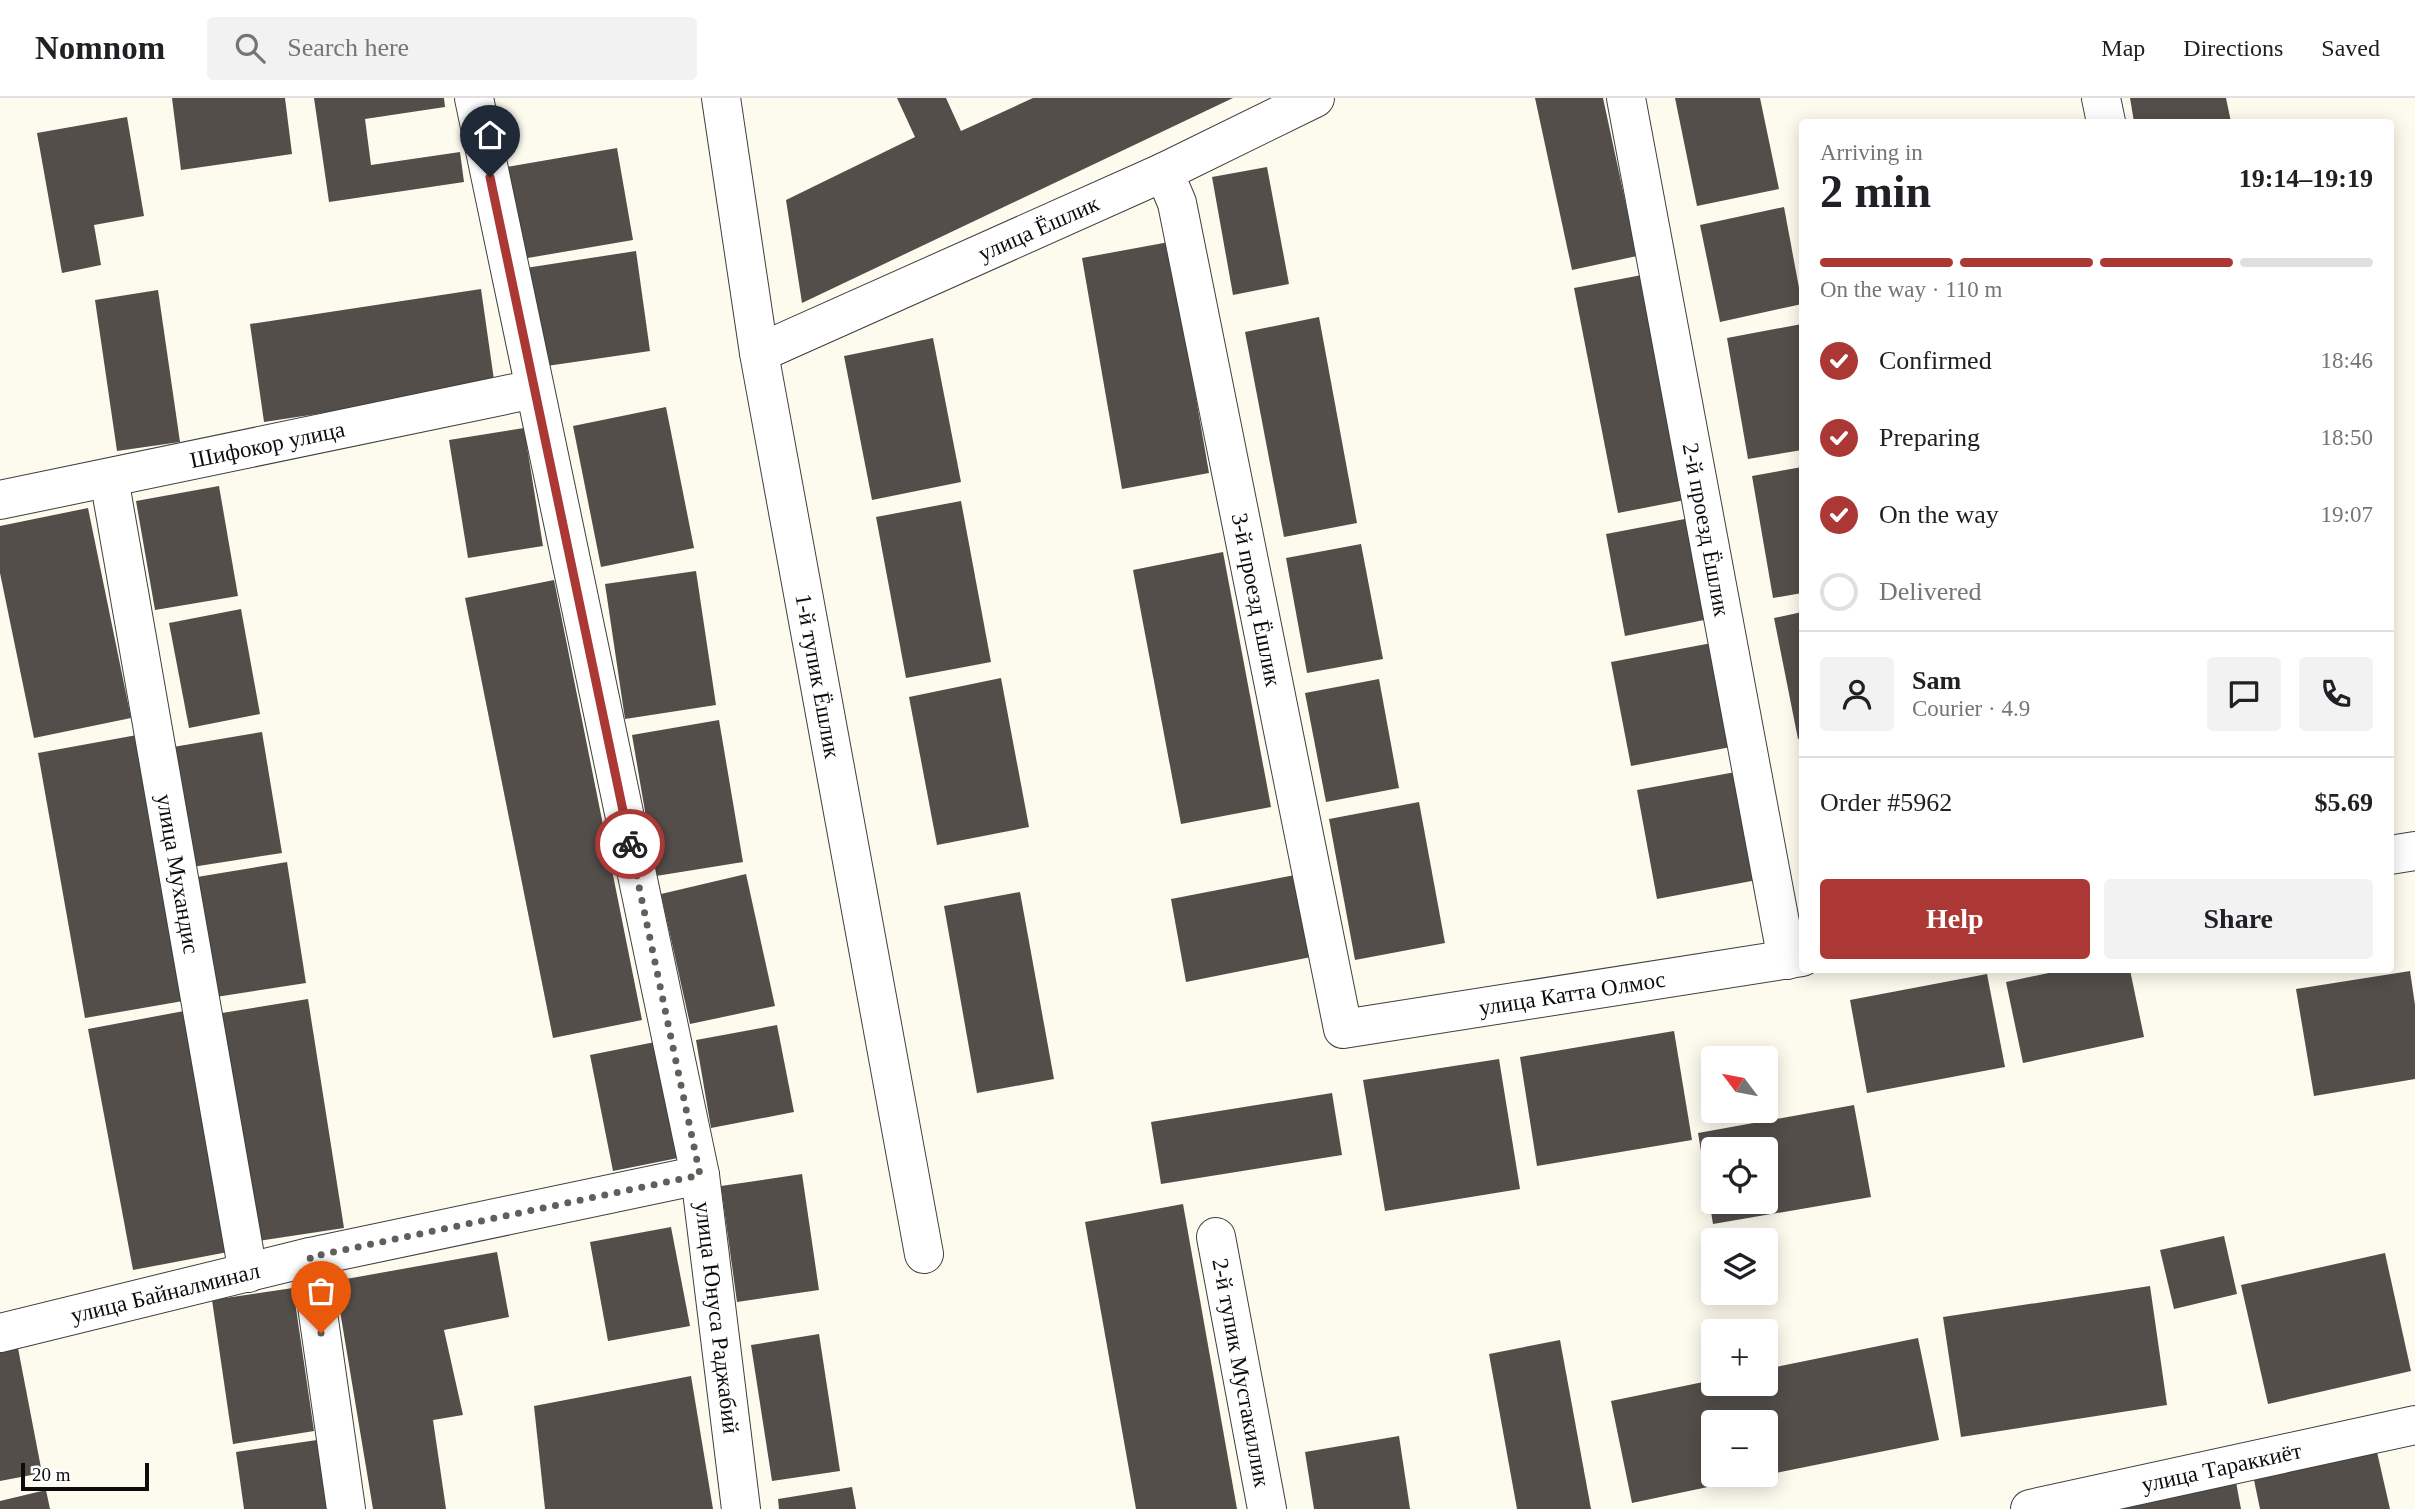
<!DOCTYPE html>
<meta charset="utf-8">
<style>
:root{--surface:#fff;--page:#f2f2f2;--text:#202124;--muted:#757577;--line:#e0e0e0;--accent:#ab3835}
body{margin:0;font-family:"Times New Roman",serif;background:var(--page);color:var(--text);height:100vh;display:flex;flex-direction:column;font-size:26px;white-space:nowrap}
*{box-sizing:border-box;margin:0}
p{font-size:23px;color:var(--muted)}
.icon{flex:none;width:38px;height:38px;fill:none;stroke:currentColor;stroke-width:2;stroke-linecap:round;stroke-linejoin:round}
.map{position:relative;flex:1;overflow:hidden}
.details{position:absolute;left:1799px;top:21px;width:595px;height:854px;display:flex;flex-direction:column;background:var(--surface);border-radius:7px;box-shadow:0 4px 18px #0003}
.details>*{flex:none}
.needle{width:46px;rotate:302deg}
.tools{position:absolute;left:1701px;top:948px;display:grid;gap:14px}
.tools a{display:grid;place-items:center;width:77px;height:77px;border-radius:7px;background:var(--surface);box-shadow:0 4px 18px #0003;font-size:35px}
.scale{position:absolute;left:21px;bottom:18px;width:128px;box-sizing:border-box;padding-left:7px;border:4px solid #0c0c0c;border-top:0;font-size:19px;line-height:24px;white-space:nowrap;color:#0c0c0c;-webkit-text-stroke:5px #fff;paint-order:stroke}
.pin{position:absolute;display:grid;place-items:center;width:60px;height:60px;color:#fff;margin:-72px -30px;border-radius:50% 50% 50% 0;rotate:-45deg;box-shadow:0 0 7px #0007}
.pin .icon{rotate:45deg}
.courier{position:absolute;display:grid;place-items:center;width:70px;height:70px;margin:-35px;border:5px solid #ab3835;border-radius:50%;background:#fff;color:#222;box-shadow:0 2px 9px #0007}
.summary em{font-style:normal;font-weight:800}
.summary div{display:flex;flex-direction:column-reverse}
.summary{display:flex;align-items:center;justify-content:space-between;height:119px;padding:0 21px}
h1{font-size:46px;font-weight:800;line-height:52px}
.bar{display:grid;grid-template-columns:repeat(4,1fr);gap:10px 7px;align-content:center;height:84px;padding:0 21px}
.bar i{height:9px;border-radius:5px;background:var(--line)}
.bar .current{background:var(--accent)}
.bar p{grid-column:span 4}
.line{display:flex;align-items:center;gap:18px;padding:0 21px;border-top:2px solid var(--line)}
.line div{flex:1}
.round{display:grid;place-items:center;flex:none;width:74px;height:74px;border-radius:7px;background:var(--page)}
ol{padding:0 21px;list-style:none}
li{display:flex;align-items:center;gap:21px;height:77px}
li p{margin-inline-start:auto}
li .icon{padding:7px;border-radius:50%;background:var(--accent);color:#fff;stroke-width:4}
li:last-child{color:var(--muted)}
li i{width:38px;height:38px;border:4px solid var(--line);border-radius:50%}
.button{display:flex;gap:14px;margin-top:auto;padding:14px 21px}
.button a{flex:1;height:80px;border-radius:7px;background:var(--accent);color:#fff;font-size:28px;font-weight:800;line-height:80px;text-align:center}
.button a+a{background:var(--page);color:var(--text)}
header{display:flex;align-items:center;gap:42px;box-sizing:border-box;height:98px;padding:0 35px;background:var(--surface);border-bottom:2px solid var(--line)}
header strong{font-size:33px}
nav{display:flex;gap:38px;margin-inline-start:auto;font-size:24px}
.search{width:490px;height:63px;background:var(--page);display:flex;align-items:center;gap:18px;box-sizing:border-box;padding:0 24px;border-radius:7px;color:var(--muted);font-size:26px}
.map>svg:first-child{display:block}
</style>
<header>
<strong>Nomnom</strong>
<div class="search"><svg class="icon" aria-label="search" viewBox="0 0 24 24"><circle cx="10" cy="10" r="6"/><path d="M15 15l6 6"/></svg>Search here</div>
<nav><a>Map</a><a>Directions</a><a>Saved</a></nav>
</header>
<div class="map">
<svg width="2415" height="1411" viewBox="0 0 2415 1411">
<rect width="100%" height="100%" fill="#fdfbee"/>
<g fill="#534e4a" fill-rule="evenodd">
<polygon points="172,0 285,0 292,56 181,72"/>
<polygon points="314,0 444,0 445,9 365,21 371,67 460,54 464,84 329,104"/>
<polygon points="897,0 946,0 961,33 1033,0 1233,0 802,205 786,102 915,39"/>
<polygon points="1535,0 1603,0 1637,158 1572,172"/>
<polygon points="1675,0 1760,0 1779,91 1697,108"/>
<polygon points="2130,0 2226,0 2231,24 2134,24"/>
<polygon points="127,19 144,118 94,127 101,167 62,175 37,35"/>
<polygon points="617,50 633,142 516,162 500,70"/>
<polygon points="1267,69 1289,186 1233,197 1212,79"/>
<polygon points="1784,109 1802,206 1720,224 1700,127"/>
<polygon points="1169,144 1209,375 1122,391 1082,160"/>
<polygon points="636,153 650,253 533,270 519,171"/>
<polygon points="1647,176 1690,401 1618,415 1574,190"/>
<polygon points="481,191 495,289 264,324 250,226"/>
<polygon points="158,192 180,344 117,353 95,202"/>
<polygon points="1319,219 1357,425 1284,439 1245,234"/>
<polygon points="1802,226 1802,352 1748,361 1727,240"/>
<polygon points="933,240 961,384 872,402 844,258"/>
<polygon points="666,309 694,450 601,469 573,328"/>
<polygon points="524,330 543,448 468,460 449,342"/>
<polygon points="1802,369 1802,495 1773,500 1752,378"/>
<polygon points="219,388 238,498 155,512 136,403"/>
<polygon points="961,403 991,564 906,580 876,419"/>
<polygon points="88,410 131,620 34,640 0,475 0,428"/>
<polygon points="1690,420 1709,521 1625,538 1606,436"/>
<polygon points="1361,446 1383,561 1307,575 1286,460"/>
<polygon points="1223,454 1271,709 1181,726 1133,472"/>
<polygon points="696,473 716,607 625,621 605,486"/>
<polygon points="554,482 642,922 553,940 465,500"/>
<polygon points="241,511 260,616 189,630 169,525"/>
<polygon points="1802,514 1802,640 1798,641 1774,520"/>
<polygon points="1717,544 1736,648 1631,668 1611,564"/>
<polygon points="1001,580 1029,729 937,747 909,599"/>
<polygon points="1379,581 1399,690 1326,704 1305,595"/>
<polygon points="719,622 743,764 656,778 632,637"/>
<polygon points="262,634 282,755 192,769 173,649"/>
<polygon points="137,637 183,903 85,920 38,655"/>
<polygon points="1741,673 1762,781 1657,801 1637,692"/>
<polygon points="1419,704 1445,845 1355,862 1329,721"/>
<polygon points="287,764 306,885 216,899 197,779"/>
<polygon points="746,776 775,908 690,926 661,796"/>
<polygon points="1295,777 1311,859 1186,884 1171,801"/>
<polygon points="1020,794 1054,981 977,995 944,808"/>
<polygon points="2063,872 2130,872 2144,939 2023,965 2006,884"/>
<polygon points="2410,873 2415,907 2415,981 2314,998 2296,891"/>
<polygon points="1987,876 2005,969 1867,995 1850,902"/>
<polygon points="308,901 344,1130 258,1143 222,915"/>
<polygon points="184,913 228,1154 133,1172 88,931"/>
<polygon points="777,927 794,1014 711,1030 696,942"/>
<polygon points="1674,933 1692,1042 1537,1068 1520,959"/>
<polygon points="655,944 678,1060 613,1073 590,957"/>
<polygon points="1499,961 1520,1091 1385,1113 1363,982"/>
<polygon points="1332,995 1342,1057 1161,1086 1151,1024"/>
<path d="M 1854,1007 L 1871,1099 L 1713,1126 L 1698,1035 ZM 1713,1052 L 1766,1052 L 1766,1104 L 1713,1104 Z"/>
<polygon points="802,1076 819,1192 737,1204 721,1088"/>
<polygon points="1183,1106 1237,1411 1136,1411 1085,1124"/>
<polygon points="671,1129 690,1228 608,1243 590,1144"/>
<polygon points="2224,1138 2237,1196 2174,1211 2160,1152"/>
<polygon points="497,1154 509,1219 444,1232 463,1317 433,1322 446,1411 373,1411 335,1183"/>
<polygon points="2385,1155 2411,1273 2268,1306 2241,1187"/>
<polygon points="2150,1188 2167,1307 1961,1339 1943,1219"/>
<polygon points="293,1190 314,1333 233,1346 212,1202"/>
<polygon points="819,1236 840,1373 772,1383 751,1247"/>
<polygon points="1918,1240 1939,1342 1766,1377 1766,1325 1713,1325 1713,1377 1760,1378 1632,1405 1611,1303 1713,1282 1713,1286 1766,1286 1766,1271"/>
<polygon points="1560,1242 1591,1411 1517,1411 1489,1256"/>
<polygon points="17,1245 42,1375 0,1383 0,1248"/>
<polygon points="691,1278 713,1411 545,1411 534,1308"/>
<polygon points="1399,1338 1410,1411 1314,1411 1305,1354"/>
<polygon points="317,1342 327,1411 244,1411 236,1354"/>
<polygon points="2377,1354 2390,1411 2260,1411 2254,1382"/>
<polygon points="2236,1384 2241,1411 2111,1411"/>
<polygon points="852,1389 856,1411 779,1411 778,1401"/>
<polygon points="46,1392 50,1411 0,1411 0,1403"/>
</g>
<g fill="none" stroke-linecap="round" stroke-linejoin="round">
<defs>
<g id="minor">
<path id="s1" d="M 474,0 L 700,1077 L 741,1411"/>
<path id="s2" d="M 721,0 L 759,255 L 924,1156"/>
<path id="s3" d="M 1626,0 L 1787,862"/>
<polyline points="2101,0 2106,24"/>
<path id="s4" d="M 1164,74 L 1177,105 L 1343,931 L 1802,859"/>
<path id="s5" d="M 759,255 L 1164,74 L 1315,0"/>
<path id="s6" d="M 109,380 L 248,1175"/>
<path id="s7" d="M 0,402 L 534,291"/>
<polyline points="2390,757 2415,753"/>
<path id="s8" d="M 1216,1139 L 1267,1411"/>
<polyline points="310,1159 346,1411"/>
<path id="s9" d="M 0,1235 L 310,1159 L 700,1077"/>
<path id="s10" d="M 2030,1411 L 2415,1327"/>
</g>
</defs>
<use href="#minor" stroke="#3f3f3f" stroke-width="40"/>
<use href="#minor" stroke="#fff" stroke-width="38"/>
</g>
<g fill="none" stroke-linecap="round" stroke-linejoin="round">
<polyline stroke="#60605b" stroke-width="7" stroke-dasharray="0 12.6" points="321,1235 310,1159 700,1077 630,746"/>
<polyline stroke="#ab3835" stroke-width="9" points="490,79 630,746"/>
</g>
<g text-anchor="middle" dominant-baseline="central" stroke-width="7" stroke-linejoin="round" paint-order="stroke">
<g font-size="23" fill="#0c0c0c" stroke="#fff">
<text stroke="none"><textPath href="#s5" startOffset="306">улица Ёшлик</textPath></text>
<text stroke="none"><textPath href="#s7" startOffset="273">Шифокор улица</textPath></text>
<text stroke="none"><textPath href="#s3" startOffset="439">2-й проезд Ёшлик</textPath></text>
<text stroke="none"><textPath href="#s4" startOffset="438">3-й проезд Ёшлик</textPath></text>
<text stroke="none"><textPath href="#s2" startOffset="586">1-й тупик Ёшлик</textPath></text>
<text stroke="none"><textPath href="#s6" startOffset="402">улица Мухандис</textPath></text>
<text stroke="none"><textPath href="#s4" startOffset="1108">улица Катта Олмос</textPath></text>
<text stroke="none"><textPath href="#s9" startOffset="170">улица Байналминал</textPath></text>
<text stroke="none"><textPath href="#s1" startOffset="1244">улица Юнуса Раджабий</textPath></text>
<text stroke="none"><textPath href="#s8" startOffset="138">2-й тупик Мустакиллик</textPath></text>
<text stroke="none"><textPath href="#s10" startOffset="196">улица Тараккиёт</textPath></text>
</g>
</g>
</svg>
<div class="tools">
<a><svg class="needle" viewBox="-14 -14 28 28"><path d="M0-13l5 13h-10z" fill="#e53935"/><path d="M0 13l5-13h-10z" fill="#757577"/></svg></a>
<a><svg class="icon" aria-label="locate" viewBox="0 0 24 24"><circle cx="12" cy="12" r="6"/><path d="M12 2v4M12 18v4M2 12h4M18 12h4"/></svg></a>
<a><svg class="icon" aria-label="layers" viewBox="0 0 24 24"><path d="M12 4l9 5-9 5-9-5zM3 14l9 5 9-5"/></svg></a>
<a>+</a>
<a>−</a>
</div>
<div class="scale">20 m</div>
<div class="pin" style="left:321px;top:1235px;background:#ea580c"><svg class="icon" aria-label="bag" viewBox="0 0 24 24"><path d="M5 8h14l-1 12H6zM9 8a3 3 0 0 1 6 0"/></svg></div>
<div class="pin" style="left:490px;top:79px;background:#1f2937"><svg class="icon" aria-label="home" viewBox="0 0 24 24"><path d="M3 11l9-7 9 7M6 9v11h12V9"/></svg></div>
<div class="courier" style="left:630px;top:746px"><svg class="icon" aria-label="bike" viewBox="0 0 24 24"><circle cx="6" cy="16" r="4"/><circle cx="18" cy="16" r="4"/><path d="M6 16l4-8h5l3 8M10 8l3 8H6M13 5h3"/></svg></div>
<section class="details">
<div class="summary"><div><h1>2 min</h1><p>Arriving in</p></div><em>19:14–19:19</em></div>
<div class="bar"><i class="current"></i><i class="current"></i><i class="current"></i><i></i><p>On the way · 110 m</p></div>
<ol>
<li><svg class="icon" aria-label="check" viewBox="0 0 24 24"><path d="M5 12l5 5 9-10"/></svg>Confirmed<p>18:46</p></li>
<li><svg class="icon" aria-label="check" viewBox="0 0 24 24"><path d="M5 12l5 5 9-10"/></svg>Preparing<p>18:50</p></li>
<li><svg class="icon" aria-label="check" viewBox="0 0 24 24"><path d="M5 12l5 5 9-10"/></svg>On the way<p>19:07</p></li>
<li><i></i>Delivered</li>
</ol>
<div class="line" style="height:126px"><a class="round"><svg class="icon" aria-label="person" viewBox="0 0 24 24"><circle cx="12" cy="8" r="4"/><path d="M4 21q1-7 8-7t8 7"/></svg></a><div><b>Sam</b><p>Courier · 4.9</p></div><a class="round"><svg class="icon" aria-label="chat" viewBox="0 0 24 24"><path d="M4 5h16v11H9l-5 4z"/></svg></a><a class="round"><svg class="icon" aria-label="phone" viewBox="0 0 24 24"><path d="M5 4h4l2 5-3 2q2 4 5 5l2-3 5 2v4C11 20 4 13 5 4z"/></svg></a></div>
<div class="line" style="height:91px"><div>Order #5962</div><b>$5.69</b></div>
<div class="button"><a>Help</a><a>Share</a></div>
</section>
</div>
